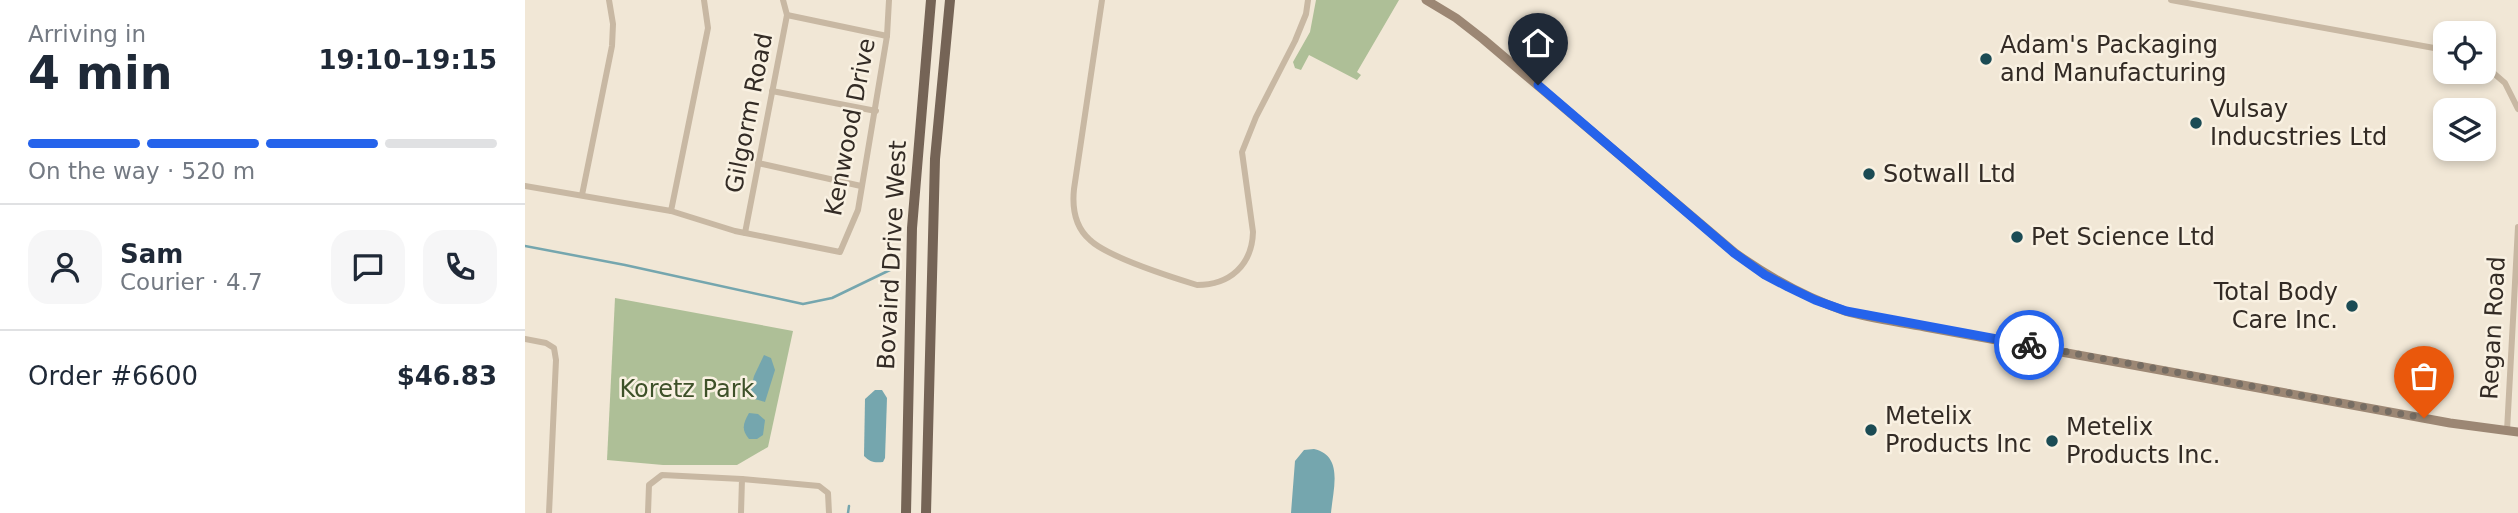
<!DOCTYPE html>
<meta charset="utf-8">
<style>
:root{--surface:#fff;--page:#f6f6f7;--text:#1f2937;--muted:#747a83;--line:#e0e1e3;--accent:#2563eb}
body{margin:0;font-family:"DejaVu Sans",sans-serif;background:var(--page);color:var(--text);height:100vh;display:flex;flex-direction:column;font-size:26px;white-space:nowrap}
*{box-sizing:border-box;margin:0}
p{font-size:23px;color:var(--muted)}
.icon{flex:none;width:38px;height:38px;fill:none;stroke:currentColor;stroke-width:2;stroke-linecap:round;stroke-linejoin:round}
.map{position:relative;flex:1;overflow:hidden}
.drawer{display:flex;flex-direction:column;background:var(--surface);width:525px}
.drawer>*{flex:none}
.fabs{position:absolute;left:1908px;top:21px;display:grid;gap:14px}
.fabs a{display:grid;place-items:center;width:63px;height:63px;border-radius:14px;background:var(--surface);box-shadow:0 4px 10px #0003;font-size:35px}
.pin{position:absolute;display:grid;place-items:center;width:60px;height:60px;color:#fff;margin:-72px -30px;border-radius:50% 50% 50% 0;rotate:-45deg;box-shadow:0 0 7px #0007}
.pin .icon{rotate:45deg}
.courier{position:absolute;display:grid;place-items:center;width:70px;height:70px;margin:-35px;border:5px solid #2563eb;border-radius:50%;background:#fff;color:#222;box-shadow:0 2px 9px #0007}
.overview em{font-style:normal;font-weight:700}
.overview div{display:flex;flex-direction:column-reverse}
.overview{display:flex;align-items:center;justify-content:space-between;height:119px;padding:0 28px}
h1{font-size:46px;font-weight:700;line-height:52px}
.bar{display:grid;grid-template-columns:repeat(4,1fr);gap:10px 7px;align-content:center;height:84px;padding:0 28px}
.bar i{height:9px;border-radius:5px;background:var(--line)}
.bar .active{background:var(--accent)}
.bar p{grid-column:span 4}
.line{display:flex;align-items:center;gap:18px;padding:0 28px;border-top:2px solid var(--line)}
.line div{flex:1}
.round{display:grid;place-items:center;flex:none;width:74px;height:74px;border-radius:21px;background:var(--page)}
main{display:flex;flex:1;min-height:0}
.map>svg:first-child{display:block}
</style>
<main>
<section class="drawer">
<div class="overview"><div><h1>4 min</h1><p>Arriving in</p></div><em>19:10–19:15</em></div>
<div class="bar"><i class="active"></i><i class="active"></i><i class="active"></i><i></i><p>On the way · 520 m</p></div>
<div class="line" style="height:126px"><a class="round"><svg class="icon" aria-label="person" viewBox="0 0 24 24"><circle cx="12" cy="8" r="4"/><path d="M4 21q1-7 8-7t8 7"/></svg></a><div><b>Sam</b><p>Courier · 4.7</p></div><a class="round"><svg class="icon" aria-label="chat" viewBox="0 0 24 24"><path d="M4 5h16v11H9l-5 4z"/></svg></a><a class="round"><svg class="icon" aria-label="phone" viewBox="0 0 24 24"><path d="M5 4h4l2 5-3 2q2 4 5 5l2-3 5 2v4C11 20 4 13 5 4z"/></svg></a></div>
<div class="line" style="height:91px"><div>Order #6600</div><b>$46.83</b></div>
</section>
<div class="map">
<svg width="1993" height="513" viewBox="0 0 1993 513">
<rect width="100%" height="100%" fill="#f1e7d6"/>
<g fill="#aebf97">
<polygon points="791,0 874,0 832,72 836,75 832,80 784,55 776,70 770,68 768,62 785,32"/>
<polygon points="90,298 268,331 243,447 212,465 138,465 82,460"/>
</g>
<g fill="#75a6ae">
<polygon points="239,355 246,358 250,370 240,402 230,399 225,393 229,376"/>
<path d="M 350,390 L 357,390 L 362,398 L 360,458 L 358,462 C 349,463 345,462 339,456 L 340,399 Z"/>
<path d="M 224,413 L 233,414 L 240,420 L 238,435 L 232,439 L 224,439 C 216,429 218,424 224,413 Z"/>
<path d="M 789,449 C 819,456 808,489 806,513 L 766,513 L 770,461 L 779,450 Z"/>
</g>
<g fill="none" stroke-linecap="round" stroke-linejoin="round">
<g stroke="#75a6ae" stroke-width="2.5">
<polyline points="0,246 100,265 278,304 307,298 367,269"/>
<polyline points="323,513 324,506"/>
</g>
<g stroke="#c8b8a3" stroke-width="6">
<path d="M 577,0 L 549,189 C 547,208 550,227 565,240 C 583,257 646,277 672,285 C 705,285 727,265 728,232 L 717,152 L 731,117 L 770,41 L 781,14 L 783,0"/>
<polyline points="1646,0 1920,50"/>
<polyline points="262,15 362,36"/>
<polyline points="1958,64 1980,83 1993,109"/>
<polyline points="247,91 351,111"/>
<polyline points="233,163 336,186"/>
<polyline points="0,186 146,211 183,28 179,0"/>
<polyline points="57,195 87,46 88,24 84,0"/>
<polyline points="146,211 210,231 315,252 333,210 362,36 364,0"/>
<polyline points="220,233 262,15 258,0"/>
<polyline points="0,339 21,343 29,348 31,360 24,513"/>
<polyline points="1982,431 1993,227"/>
<polyline points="217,479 294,486 303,493 304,513"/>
<polyline points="123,513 124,485 137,475 217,479 216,513"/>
</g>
<path stroke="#9c8774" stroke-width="9" d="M 901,0 L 931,18 L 958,39 L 1210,253 C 1244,277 1279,297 1320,311 C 1346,319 1374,322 1400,327 L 1925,423 L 1993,432"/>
<g stroke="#756456" stroke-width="10">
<polyline points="381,513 387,228 406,0"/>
<polyline points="401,513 410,159 425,0"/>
</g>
</g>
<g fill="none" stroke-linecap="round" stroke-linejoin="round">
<polyline stroke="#766d63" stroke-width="7" stroke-dasharray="0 12.6" points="1504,345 1899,418"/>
<polyline stroke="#2563eb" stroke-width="9" points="1013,85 1209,253 1240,275 1263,287 1290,300 1321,311 1504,345"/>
</g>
<g fill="#1b4b54" stroke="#f9f1e2" stroke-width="2.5">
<circle cx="1461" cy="59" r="7"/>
<circle cx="1671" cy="123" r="7"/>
<circle cx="1344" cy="174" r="7"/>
<circle cx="1492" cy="237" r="7"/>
<circle cx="1827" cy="306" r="7"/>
<circle cx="1346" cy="430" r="7"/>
<circle cx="1527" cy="441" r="7"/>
</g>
<g text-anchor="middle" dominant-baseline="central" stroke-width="5" stroke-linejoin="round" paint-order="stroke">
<g font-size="24" fill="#332b25" stroke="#f9f1e2" text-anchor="start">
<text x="1475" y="45">Adam's Packaging<tspan x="1475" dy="28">and Manufacturing</tspan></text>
<text x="1685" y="109">Vulsay<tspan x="1685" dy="28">Inducstries Ltd</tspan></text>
<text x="1358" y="174">Sotwall Ltd</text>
<text x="1506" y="237">Pet Science Ltd</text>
<text x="1813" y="292" text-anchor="end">Total Body<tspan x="1813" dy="28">Care Inc.</tspan></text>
<text x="1360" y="416">Metelix<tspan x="1360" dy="28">Products Inc</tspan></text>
<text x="1541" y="427">Metelix<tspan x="1541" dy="28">Products Inc.</tspan></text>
</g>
<g font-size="24" fill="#332b25" stroke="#f9f1e2">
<text transform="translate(224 113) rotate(-79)">Gilgorm Road</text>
<text transform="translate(325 127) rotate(-79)">Kenwood Drive</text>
<text transform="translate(367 255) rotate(-87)">Bovaird Drive West</text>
<text transform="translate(1968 328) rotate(-87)">Regan Road</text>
</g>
<g font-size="24" fill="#3e5129" stroke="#f9f1e2">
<text x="162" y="389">Koretz Park</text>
</g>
</g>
</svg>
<div class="fabs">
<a><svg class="icon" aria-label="locate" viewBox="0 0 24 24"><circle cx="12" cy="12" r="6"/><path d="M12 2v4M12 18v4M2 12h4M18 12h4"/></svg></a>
<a><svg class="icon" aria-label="layers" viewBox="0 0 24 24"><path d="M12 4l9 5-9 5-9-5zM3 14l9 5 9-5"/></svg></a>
</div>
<div class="pin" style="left:1899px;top:418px;background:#ea580c"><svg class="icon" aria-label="bag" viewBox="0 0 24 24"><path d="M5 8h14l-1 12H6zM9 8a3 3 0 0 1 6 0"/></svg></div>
<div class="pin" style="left:1013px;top:85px;background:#1f2937"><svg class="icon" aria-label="home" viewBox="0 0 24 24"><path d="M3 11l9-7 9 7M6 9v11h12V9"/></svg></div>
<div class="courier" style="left:1504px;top:345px"><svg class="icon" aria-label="bike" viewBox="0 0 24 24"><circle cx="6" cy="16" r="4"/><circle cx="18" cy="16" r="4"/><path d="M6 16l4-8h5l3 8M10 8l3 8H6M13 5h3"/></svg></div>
</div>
</main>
